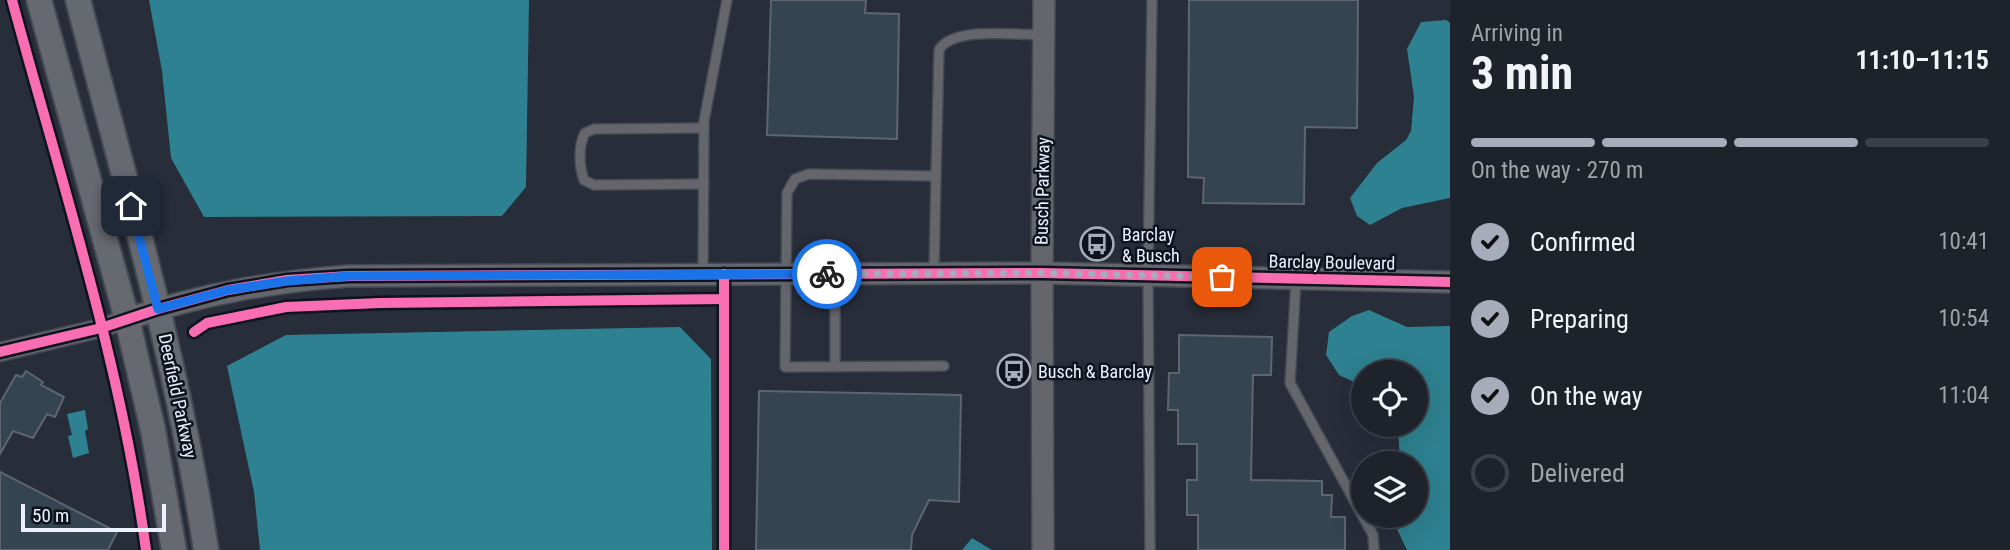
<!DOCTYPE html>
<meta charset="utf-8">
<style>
:root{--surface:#1d222b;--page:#2a2f37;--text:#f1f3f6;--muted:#a0a4a9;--line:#3b3f47;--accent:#a6acb9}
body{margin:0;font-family:"Roboto Condensed",sans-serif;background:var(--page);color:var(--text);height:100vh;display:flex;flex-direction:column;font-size:26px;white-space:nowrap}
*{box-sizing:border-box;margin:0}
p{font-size:23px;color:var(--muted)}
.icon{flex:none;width:38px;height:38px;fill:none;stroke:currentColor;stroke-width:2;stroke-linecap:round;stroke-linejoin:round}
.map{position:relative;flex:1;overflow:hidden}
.side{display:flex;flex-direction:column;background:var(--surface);width:560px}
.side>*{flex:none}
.buttons{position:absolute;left:1351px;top:360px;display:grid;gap:14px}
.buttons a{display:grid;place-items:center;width:77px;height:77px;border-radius:50%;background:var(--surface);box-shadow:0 7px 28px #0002,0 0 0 2px var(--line);font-size:35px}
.scale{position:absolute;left:21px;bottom:18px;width:145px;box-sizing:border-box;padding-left:7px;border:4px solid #ebf1fe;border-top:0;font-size:19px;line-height:24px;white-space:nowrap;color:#ebf1fe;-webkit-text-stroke:5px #0e131d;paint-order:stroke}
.pin{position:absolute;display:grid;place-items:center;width:60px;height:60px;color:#fff;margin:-30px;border-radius:14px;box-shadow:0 4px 10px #0006}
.courier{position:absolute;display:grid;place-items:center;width:70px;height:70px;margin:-35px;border:5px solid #1a73e8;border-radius:50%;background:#fff;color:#222;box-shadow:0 2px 9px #0007}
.overview em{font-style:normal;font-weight:700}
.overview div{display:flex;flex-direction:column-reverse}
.overview{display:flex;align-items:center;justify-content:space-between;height:119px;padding:0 21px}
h1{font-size:46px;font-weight:700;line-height:52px}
.bar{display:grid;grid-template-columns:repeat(4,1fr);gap:10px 7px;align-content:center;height:84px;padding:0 21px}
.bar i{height:9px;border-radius:5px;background:var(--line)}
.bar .current{background:var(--accent)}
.bar p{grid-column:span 4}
ol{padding:0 21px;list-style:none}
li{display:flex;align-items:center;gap:21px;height:77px}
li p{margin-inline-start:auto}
li .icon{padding:7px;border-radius:50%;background:var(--accent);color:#111;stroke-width:4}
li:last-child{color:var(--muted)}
li i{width:38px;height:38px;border:4px solid var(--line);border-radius:50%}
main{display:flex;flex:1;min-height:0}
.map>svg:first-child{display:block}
</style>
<main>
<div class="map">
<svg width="1450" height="550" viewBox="0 0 1450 550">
<rect width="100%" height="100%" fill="#272d39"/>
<g fill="#2e8190">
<polygon points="149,0 529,0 526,187 502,216 204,217 171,158 162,71"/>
<polygon points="1446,20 1450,23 1450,198 1402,208 1370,225 1357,216 1350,198 1377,163 1406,140 1411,131 1414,97 1407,49 1421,22"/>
<polygon points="1369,310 1407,327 1450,326 1450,550 1407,550 1395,525 1396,516 1416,516 1416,464 1400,464 1398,425 1416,425 1416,373 1363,373 1363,386 1339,375 1326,355 1329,332 1352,316"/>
<polygon points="680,327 711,359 712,550 260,550 254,492 227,366 286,335"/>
<polygon points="85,410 88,429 85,431 89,453 73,458 68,436 72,435 67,414"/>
<polygon points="972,538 992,550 962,550"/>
</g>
<g fill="#354451" stroke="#5d666f" stroke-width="2">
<polygon points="771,0 866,0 865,13 899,14 897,139 767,135"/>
<polygon points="1189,0 1358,0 1357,128 1305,127 1304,204 1203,203 1204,178 1188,177"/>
<polygon points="1179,335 1272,337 1271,375 1253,375 1251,480 1322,481 1322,495 1332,495 1331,517 1345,517 1345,550 1198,550 1198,515 1187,515 1187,480 1197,480 1197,444 1178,444 1178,410 1168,410 1169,373 1179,373"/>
<polygon points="26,371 43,382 41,385 64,397 55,417 47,414 33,438 13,431 0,454 0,403 16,375 22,377"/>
<polygon points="759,391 961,395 959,502 929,500 912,535 911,550 756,550"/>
<polygon points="0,472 117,532 108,550 0,550"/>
</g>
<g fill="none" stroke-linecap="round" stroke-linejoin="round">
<defs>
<g id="service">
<path d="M 704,184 L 594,185 L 584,180 C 579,166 578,146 585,133 L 594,129 L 704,128"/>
<polyline points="703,273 704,121 727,0"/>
<polyline points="934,273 936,176"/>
<polyline points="835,274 835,366"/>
<polyline points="1296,280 1290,383 1373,535 1374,550"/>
<path d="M 944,366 L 785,367 L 787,193 L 795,179 L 809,174 L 936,176 L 939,50 C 952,26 1018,35 1044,35"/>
<polyline points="1150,550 1148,275 1152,0"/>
</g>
<polyline id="minor" points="0,352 101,328 127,319"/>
<g id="tertiary">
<path d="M 127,319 C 203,294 269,282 349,276 L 1042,273 L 1450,282"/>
<polyline points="1043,550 1042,273 1044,0"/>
</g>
<g id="secondary">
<polyline points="39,0 127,319 153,430 174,550"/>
<path d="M 78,0 C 125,182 178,363 206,550"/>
</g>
</defs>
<use href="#service" stroke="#444953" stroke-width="12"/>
<use href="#minor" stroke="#444953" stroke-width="21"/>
<use href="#tertiary" stroke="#444953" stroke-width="24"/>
<use href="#secondary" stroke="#444953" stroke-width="28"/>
<use href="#service" stroke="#64666c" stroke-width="9"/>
<use href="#minor" stroke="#64666c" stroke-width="18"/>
<use href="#tertiary" stroke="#64666c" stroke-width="21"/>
<use href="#secondary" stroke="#676970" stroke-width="24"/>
<defs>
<g id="cycleway">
<path d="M 12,0 C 61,181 121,363 146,550"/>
<polyline points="194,332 207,323 286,307 380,303 724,299 724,274"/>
<polyline points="0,352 101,328 158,309 228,290 287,280 349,276 1042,273 1450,282"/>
<polyline points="724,550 724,299"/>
</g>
</defs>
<use href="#cycleway" stroke="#0e131d" stroke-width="15"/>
<use href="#cycleway" stroke="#f96db3" stroke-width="10"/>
</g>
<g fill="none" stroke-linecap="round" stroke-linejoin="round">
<polyline stroke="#a6acb9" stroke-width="7" stroke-dasharray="0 12.6" points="827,274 1042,273 1222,277"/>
<polyline stroke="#1a73e8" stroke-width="9" points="131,206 158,309 228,290 287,281 349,276 827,274"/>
</g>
<defs>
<symbol id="bus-ring" viewBox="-11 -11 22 22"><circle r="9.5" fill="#0e131d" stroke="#a6acb9" stroke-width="1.5"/><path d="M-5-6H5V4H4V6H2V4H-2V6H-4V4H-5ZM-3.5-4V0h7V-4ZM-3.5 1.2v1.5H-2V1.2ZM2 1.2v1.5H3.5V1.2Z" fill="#a6acb9"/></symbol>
</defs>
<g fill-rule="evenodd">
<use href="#bus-ring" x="1078" y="225" width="38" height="38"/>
<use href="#bus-ring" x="995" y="352" width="38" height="38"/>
</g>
<g text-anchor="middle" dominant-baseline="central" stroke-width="5" stroke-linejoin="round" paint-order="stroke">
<g font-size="18" fill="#ebf1fe" stroke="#0e131d">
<text transform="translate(1042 191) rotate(-89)">Busch Parkway</text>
<text transform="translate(1332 262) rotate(1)">Barclay Boulevard</text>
<text transform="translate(178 396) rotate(78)">Deerfield Parkway</text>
</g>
<g font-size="18" fill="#ebf1fe" stroke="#0e131d" text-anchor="start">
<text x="1122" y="234">Barclay<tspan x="1122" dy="21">&amp; Busch</tspan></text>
<text x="1038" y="371">Busch &amp; Barclay</text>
</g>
</g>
</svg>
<div class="buttons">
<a><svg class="icon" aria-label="locate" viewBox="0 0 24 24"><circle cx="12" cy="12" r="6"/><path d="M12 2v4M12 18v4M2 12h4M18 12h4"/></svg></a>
<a><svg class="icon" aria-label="layers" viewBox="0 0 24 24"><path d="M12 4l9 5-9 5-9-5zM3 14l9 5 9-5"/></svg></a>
</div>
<div class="scale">50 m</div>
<div class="pin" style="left:1222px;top:277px;background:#ea580c"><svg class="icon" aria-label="bag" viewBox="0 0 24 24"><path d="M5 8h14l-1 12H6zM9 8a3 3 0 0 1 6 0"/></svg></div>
<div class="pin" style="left:131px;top:206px;background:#1f2937"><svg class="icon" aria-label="home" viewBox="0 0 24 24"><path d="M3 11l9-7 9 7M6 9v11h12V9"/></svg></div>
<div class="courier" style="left:827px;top:274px"><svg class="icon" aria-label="bike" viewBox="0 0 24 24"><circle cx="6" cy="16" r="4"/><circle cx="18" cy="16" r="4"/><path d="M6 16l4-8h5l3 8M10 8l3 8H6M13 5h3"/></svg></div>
</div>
<section class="side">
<div class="overview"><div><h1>3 min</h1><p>Arriving in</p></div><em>11:10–11:15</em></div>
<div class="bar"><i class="current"></i><i class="current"></i><i class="current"></i><i></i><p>On the way · 270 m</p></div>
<ol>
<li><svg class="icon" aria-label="check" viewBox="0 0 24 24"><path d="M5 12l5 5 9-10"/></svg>Confirmed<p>10:41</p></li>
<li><svg class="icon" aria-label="check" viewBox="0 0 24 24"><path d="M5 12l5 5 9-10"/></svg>Preparing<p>10:54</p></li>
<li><svg class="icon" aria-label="check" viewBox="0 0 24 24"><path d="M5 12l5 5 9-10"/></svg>On the way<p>11:04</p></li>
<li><i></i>Delivered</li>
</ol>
</section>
</main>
